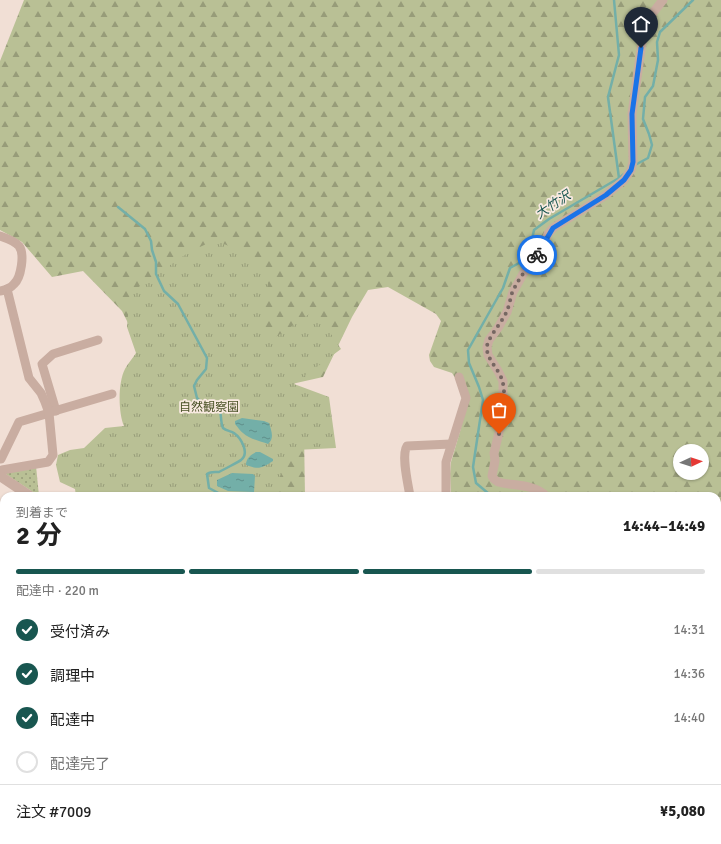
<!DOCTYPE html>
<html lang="ja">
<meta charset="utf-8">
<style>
:root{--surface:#fff;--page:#f6f6f6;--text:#222;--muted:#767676;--line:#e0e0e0;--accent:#185650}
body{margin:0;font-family:Signika,"Noto Sans JP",sans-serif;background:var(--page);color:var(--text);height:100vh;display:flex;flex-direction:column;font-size:15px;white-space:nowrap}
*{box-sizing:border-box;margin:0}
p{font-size:13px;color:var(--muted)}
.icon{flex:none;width:22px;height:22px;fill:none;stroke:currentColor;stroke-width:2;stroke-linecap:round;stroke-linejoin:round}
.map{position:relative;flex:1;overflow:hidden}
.panel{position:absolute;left:0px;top:492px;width:721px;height:352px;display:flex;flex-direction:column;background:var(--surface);border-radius:12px 12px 0 0;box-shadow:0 1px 3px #0004}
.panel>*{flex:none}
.needle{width:26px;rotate:86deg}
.controls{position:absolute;left:673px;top:444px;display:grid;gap:8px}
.controls a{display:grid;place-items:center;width:36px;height:36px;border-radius:50%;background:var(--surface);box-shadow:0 1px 3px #0004;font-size:20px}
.pin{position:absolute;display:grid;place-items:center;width:34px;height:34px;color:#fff;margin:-41px -17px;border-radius:50% 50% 50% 0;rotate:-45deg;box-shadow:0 0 4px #0007}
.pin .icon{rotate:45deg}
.courier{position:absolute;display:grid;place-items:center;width:40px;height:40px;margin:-20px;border:3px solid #1a73e8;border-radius:50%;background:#fff;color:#222;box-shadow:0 1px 5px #0007}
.head em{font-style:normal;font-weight:700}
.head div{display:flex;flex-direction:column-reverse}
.head{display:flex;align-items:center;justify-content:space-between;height:68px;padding:0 16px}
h1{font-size:26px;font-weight:700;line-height:30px}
.bar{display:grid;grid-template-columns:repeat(4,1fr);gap:6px 4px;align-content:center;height:48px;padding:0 16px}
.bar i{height:5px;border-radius:3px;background:var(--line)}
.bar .current{background:var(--accent)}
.bar p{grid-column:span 4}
.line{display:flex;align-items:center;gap:10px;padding:0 16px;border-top:1px solid var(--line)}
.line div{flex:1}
ol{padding:0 16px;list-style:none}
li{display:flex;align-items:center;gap:12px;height:44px}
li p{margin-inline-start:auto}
li .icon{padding:4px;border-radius:50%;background:var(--accent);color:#fff;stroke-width:4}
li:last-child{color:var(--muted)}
li i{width:22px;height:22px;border:2px solid var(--line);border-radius:50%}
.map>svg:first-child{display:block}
</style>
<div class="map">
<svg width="721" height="844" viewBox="0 0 721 844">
<defs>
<pattern id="grass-dots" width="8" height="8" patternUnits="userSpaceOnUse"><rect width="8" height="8" fill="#b9c095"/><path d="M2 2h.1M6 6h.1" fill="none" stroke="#979c79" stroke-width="1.8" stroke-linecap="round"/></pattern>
<pattern id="forest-firs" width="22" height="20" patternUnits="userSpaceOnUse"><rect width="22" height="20" fill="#b9c095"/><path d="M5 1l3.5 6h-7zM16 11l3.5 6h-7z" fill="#979c79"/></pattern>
<pattern id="park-tufts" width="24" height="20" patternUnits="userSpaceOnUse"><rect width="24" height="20" fill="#b9c095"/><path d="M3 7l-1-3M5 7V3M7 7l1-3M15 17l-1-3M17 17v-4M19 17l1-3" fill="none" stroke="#979c79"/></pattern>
<pattern id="water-ripples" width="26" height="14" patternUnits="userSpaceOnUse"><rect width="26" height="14" fill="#73afa8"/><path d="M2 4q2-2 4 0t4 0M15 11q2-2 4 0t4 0" fill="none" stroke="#5f8e89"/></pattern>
</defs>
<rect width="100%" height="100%" fill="#f1dfd5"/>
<polygon fill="url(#grass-dots)" points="36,466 39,496 4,473"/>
<g fill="url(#forest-firs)" fill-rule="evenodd">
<path d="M 24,0 L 721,0 L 721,648 L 717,648 L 717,496 L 451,496 L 450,474 L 451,462 L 461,428 L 464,391 L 452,373 L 434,367 L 430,361 L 429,355 L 441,321 L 436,314 L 388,287 L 368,290 L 352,317 L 323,377 L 256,392 L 129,428 L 142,351 L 122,311 L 83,271 L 52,277 L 22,242 L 0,230 L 0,61 ZM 680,451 L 702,451 L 702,473 L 680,473 Z"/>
<polygon points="304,433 305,496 247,496"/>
<polygon points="4,710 4,763 0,757 0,711"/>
<polygon points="717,737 721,740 721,775 717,779"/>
<polygon points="117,840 198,840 202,844 134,844"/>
<polygon points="501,840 583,840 601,844 500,844"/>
<polygon points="641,840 706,840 702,844 629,844"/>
</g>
<g fill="url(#park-tufts)">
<path d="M 215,240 L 254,257 L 270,271 L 262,319 L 270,341 L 315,310 L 341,349 L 294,384 L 329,397 L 336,448 L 295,450 L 278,480 L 277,496 L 76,496 L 75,489 L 60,482 L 56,465 L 58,455 L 70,450 L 84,448 L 105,428 L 124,426 C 118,412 118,382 125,369 C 128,363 133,358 136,353 L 127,327 L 130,293 L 189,252 Z"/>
<polygon points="337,840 499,840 500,844 344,844"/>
</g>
<g fill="url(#water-ripples)">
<path d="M 242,418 L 264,421 L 269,423 C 271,430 275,438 268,444 C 260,441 249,439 243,433 C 240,431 238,427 235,424 L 235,421 Z"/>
<path d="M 256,452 L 260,452 L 273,459 L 273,461 C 262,468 259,470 246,465 C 246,458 251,455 256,452 Z"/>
<polygon points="232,473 253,474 255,476 254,492 228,491 217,486 217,480"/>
<polygon points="0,539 4,541 4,606 0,605"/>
</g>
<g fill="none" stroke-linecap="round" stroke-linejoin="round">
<g stroke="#73afa8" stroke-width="2.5">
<polyline points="614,0 619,55 608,97 619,178"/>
<polyline points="635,165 648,158 652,145 649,134 643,119 645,97 653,86 658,60 657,42 660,32 693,0"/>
<path d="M 118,207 L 145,229 L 151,241 L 152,250 L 156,262 L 156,274 L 164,291 L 178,304 L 207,358 L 206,369 L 197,380 L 194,386 L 197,398 L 202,403 L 220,410 C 221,414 221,425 223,428 C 226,431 231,431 234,433 C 241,438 250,453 241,460 C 240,461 221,471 219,472 C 215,472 211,471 207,474 L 209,488 L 224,496"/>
<polyline points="494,496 489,494 476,483 473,467 483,400 479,387 469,363 468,350 503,288 510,268 528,258 534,230 549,219 619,178 624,174"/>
<polyline points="717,723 721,723"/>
<polyline points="487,840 493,844"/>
</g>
<g stroke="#c9ada1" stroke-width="9">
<path d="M 0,236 C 6,238 15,241 19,246 C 25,254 21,278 14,284 C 10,289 5,290 0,291"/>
<polyline points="56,411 42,364 53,354 98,340"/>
<polyline points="51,412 112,394"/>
<polyline points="0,459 1,459 19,422 46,414"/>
<polyline points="0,472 2,470 48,462 53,455 49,413 45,402 41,393 29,378 7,289"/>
<path d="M 410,496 C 408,484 401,455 407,446 L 451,444"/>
<polyline points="446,496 446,462 466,398 459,377"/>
<path d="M 546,496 C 535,484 513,486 498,482 L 494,479 L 492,476 L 495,461 L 494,453 L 503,416 L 503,381 L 498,371 L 488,355 L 487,347 L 489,340 L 498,328 L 507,312 L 513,292 L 523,274 L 543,247 L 548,234 L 553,228 L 606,195 L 624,180 L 631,170 L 633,162 L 632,114 L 643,35 L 648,19 L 663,0"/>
<polyline points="717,660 721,662"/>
<polyline points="717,792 721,792"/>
<polyline points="332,840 340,844"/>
<polyline points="314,844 318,840"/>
</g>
<g stroke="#c9ada1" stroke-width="10">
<polyline points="0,476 30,496"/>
<polyline points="0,679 4,674"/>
</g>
</g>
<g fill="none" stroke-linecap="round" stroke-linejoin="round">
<path stroke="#766762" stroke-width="4" stroke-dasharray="0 7.2" d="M 499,434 C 502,420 507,394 502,380 C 499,369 486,359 487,347 C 487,339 502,322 506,313 C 509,307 510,300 512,293 C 518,279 528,267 537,255"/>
<polyline stroke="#1a73e8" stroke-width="5" points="537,255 553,228 606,195 624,180 631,170 633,162 632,114 641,48"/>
</g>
<g text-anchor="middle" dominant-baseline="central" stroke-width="3.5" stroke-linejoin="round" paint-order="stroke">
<g font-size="12" fill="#4a5227" stroke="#f9eae1">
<text x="209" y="407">自然観察園</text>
</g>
<g font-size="13" font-style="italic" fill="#185650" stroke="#f9eae1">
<text transform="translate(553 205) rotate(-34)">大竹沢</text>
</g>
</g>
</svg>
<div class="controls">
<a><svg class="needle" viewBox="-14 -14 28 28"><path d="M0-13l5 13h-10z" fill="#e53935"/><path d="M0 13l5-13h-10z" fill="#767676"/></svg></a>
</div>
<div class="pin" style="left:499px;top:434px;background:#ea580c"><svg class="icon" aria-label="bag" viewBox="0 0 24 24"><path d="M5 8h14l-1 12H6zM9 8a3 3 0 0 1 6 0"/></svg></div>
<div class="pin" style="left:641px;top:48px;background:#1f2937"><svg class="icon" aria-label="home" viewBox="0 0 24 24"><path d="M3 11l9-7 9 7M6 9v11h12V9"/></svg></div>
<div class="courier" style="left:537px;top:255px"><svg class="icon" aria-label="bike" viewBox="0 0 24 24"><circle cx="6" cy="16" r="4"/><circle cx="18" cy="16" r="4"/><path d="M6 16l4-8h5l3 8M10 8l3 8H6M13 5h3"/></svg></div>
<section class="panel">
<div class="head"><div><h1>2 分</h1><p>到着まで</p></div><em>14:44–14:49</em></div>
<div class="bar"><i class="current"></i><i class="current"></i><i class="current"></i><i></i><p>配達中 · 220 m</p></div>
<ol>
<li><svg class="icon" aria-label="check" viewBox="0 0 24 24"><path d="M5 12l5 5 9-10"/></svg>受付済み<p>14:31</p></li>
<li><svg class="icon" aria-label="check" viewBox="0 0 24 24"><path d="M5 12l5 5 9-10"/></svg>調理中<p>14:36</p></li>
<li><svg class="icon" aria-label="check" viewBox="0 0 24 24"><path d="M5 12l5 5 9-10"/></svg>配達中<p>14:40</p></li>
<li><i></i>配達完了</li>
</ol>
<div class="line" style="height:52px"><div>注文 #7009</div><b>¥5,080</b></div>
</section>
</div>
